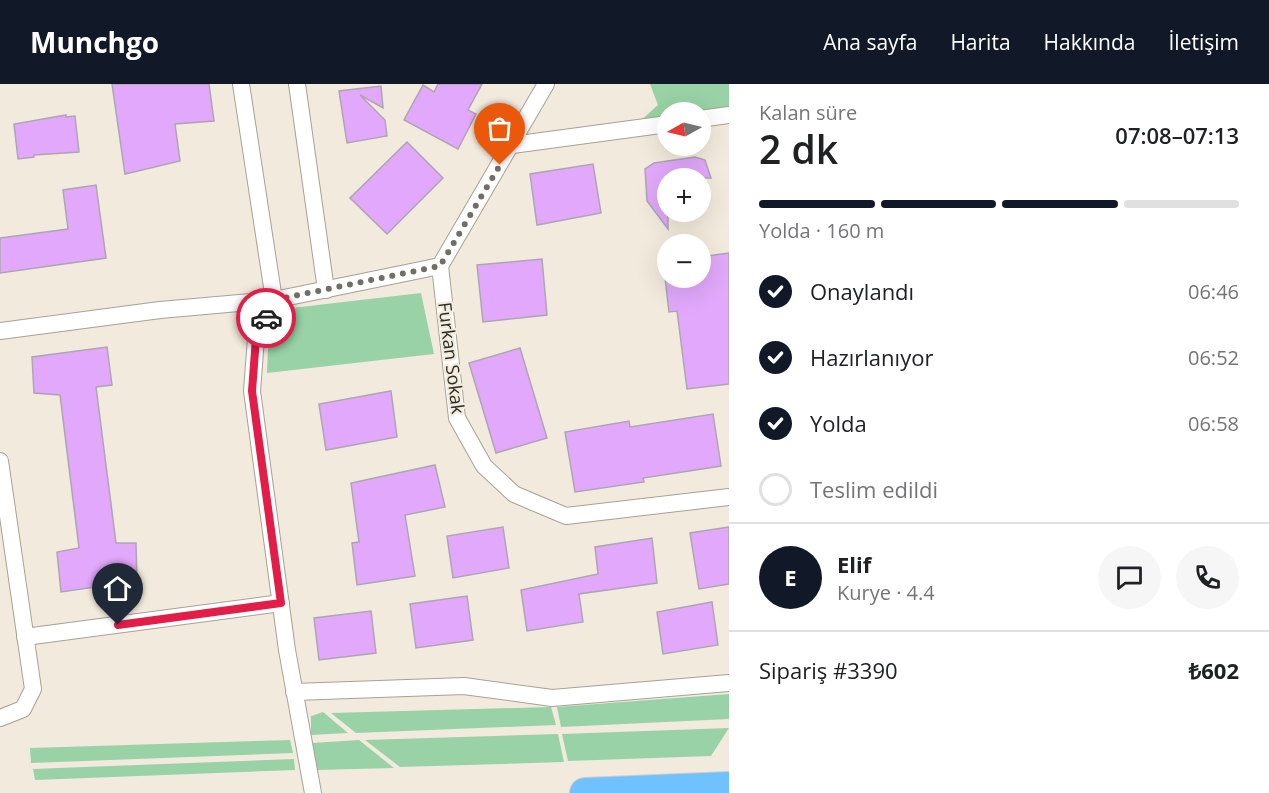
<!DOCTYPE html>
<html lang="tr">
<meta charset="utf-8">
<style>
:root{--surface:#fff;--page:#f6f6f6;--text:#202124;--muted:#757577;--line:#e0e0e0;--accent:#111827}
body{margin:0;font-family:"Open Sans",sans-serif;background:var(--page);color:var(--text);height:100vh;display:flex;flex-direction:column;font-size:22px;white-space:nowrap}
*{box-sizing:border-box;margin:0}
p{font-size:20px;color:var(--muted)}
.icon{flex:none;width:33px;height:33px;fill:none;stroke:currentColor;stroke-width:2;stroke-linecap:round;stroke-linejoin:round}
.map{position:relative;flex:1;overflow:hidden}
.sheet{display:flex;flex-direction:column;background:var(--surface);width:540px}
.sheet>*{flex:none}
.needle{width:39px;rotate:262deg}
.buttons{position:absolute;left:657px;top:18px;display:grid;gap:12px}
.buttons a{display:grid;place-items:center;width:54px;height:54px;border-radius:50%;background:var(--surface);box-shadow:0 6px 24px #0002;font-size:30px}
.pin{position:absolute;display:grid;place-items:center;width:51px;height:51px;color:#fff;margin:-62px -26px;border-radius:50% 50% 50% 0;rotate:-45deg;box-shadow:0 0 6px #0007}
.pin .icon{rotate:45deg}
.courier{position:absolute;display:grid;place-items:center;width:60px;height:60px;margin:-30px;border:4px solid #e11d48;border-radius:50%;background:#fff;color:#222;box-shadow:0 2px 8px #0007}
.head em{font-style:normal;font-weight:600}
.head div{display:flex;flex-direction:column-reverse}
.head{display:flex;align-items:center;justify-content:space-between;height:102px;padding:0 30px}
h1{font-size:39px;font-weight:600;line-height:45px}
.bar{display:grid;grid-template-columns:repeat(4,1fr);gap:9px 6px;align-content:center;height:72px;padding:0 30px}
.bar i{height:8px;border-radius:4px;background:var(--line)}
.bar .selected{background:var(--accent)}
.bar p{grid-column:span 4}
.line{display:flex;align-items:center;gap:15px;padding:0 30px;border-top:2px solid var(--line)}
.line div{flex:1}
.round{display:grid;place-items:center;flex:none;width:63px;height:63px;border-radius:32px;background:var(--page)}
ol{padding:0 30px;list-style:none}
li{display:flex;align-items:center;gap:18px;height:66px}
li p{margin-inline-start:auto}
li .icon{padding:6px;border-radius:50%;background:var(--accent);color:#fff;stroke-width:4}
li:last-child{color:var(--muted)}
li i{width:33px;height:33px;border:3px solid var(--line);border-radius:50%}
header{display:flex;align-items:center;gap:36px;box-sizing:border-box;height:84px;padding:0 30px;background:var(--accent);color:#fff}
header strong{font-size:28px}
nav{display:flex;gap:33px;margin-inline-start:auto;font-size:21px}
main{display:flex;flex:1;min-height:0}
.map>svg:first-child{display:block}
</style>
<header>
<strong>Munchgo</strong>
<nav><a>Ana sayfa</a><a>Harita</a><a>Hakkında</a><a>İletişim</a></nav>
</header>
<main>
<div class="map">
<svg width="729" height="709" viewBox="0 0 729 709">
<rect width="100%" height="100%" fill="#f2ebdd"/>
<g fill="#98d2a6">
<polygon points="650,0 729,0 729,26 668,28 667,34 639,38 658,21"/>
<path d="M 421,209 L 434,270 L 267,289 C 269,259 265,243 292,224 Z"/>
<polygon points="729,610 729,635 561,643 557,623"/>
<polygon points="551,623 556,641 356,649 331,629"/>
<polygon points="323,628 348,649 311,651 311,632"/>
<polygon points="729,644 711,672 568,677 562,650"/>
<polygon points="558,650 564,678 400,683 365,656"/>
<polygon points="290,656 293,669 31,679 30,664"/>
<polygon points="359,656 394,684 316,686 312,659"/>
<polygon points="294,675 295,686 35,696 33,685"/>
</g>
<g fill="#e2a8fb" stroke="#aea5b2" stroke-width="1.5">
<polygon points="112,0 209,0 214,37 175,40 180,77 125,90"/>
<polygon points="438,0 482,0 468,26 476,30 458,65 404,36 423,1 434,8"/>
<polygon points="381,2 383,24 360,11 385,36 387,52 347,59 339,7"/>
<polygon points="66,31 66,33 75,32 79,68 34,71 34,73 18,75 14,40"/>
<polygon points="407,58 443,94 387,150 350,114"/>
<polygon points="695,73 705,76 711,94 668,94 668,145 647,117 645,85 654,79"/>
<polygon points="593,80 601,129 537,141 530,90"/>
<polygon points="96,101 106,174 0,189 0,154 68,145 63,106"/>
<polygon points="729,169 729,300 687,305 677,227 669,228 665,194 700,194 700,173"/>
<polygon points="542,175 547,231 483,238 477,181"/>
<polygon points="107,263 112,301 96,303 116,459 136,459 137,497 61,508 57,468 79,464 60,311 34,309 32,273"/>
<polygon points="520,264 547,354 496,369 469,279"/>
<polygon points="391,307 397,353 326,366 319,320"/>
<polygon points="713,330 721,382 643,394 644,398 575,408 565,348 629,337 630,343"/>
<polygon points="435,381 445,423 405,431 415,492 357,501 352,459 359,458 351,399"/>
<polygon points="503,443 509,484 453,494 447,452"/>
<polygon points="729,443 729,500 699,505 690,449"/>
<polygon points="652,454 657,499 579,510 583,538 527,547 521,506 598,490 595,463"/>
<polygon points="467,512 473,556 416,564 410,520"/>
<polygon points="712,518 718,561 663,570 657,528"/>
<polygon points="371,527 376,569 319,576 314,534"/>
</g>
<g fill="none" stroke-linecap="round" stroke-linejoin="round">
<defs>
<g id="street">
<polyline points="297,0 326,206"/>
<polyline points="546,0 440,182 457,334 484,382 514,410 566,432 729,413"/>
<polyline points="700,35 729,31"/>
<polyline points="512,61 668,40"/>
<polyline points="0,247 160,226 274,216 241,0"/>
<polyline points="0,377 33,605 23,625 0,634"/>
<polyline points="25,553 281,519"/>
<polyline points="294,608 464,602 552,614 729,599"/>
<polyline points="313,709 287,566 252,307 256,254 274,216 440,182"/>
</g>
<polyline id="highway" points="585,709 729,703"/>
</defs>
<use href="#street" stroke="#a7a194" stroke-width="18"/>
<use href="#highway" stroke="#cdcccb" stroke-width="32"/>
<use href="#street" stroke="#fff" stroke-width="16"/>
<use href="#highway" stroke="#6fc1ff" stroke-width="30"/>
</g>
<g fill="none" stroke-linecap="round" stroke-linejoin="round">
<polyline stroke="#726e66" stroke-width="6" stroke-dasharray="0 10.8" points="266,234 274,216 440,182 500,81"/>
<polyline stroke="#e11d48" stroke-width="8" points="118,541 281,519 252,307 256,254 266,234"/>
</g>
<g text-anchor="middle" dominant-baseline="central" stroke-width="4.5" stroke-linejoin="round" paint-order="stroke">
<g font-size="18" fill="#2d2b26" stroke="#f2ebdd">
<text transform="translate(452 274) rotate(83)">Furkan Sokak</text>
</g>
</g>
</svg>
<div class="buttons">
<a><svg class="needle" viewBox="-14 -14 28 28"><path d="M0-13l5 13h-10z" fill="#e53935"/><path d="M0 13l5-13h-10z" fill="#757577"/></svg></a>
<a>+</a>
<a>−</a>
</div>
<div class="pin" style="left:500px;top:81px;background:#ea580c"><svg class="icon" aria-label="bag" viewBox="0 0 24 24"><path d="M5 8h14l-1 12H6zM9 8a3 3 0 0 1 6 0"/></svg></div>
<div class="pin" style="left:118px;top:541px;background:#1f2937"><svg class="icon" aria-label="home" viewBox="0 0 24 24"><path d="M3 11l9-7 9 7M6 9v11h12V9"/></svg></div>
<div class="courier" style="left:266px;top:234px"><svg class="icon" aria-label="car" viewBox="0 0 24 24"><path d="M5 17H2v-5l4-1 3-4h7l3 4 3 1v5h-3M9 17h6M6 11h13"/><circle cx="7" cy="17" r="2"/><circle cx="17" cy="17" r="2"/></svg></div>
</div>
<section class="sheet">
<div class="head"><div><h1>2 dk</h1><p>Kalan süre</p></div><em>07:08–07:13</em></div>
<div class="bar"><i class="selected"></i><i class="selected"></i><i class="selected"></i><i></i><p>Yolda · 160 m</p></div>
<ol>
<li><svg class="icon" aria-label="check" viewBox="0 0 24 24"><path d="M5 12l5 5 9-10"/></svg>Onaylandı<p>06:46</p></li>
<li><svg class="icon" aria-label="check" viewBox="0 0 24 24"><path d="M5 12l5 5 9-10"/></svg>Hazırlanıyor<p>06:52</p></li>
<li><svg class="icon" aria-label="check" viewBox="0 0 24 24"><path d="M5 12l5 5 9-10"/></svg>Yolda<p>06:58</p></li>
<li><i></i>Teslim edildi</li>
</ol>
<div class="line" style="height:108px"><b class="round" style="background:var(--accent);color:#fff">E</b><div><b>Elif</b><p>Kurye · 4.4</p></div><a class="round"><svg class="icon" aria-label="chat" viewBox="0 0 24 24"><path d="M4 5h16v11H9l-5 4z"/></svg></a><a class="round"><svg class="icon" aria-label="phone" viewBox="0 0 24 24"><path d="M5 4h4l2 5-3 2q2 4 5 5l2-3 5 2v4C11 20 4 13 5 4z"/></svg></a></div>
<div class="line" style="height:78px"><div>Sipariş #3390</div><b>₺602</b></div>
</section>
</main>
